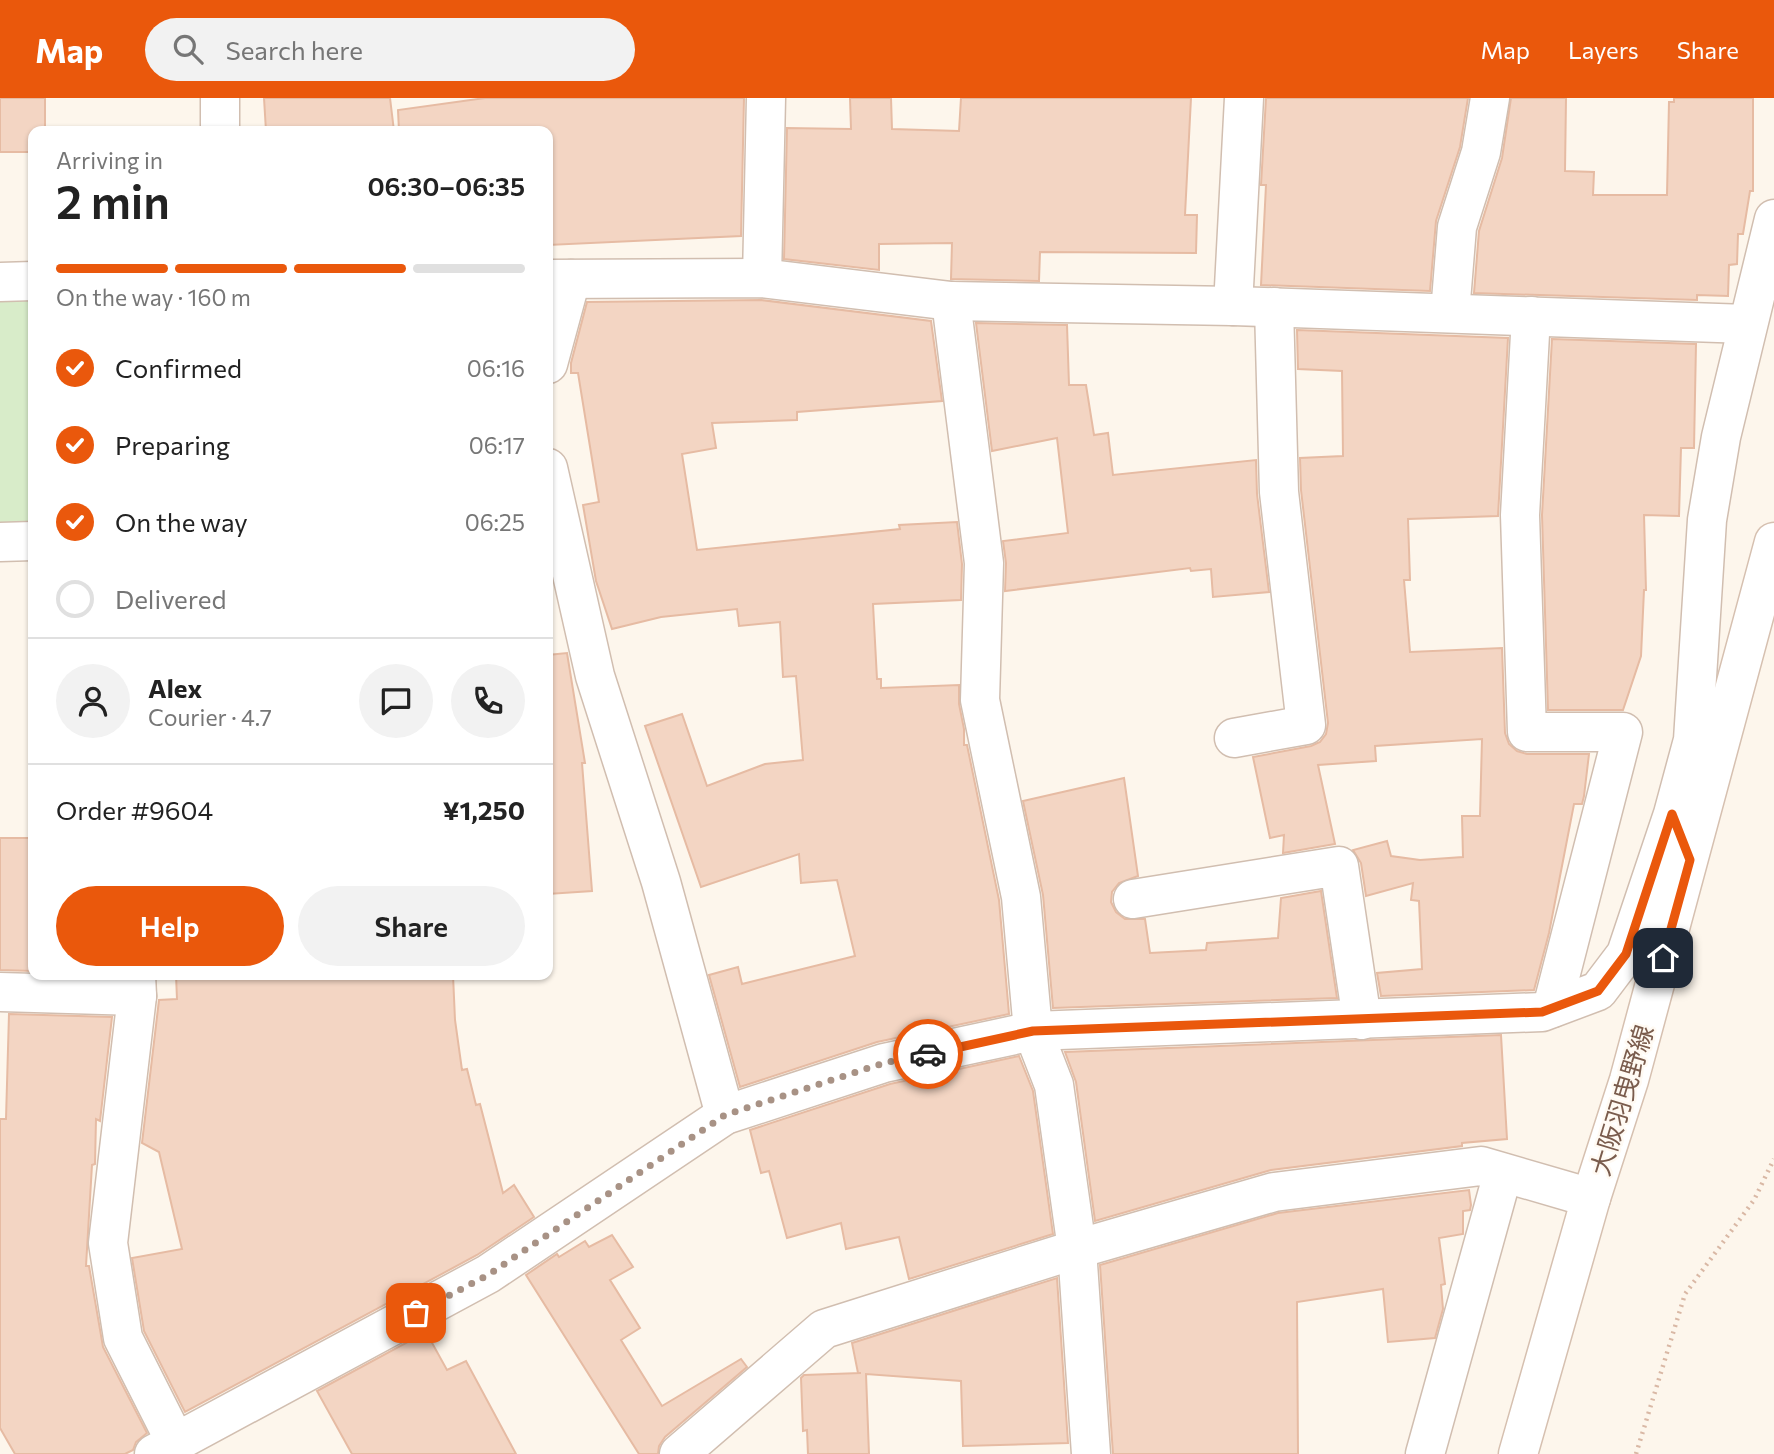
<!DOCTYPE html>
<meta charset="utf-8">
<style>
:root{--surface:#fff;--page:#f2f2f2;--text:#222;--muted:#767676;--line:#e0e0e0;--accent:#ea580c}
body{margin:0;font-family:Commissioner,"Noto Sans JP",sans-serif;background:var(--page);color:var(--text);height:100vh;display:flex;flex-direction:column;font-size:26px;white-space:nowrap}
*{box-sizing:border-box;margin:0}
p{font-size:23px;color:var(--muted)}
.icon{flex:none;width:38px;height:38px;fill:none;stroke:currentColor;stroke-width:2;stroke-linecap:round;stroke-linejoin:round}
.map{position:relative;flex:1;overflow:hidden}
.side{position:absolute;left:28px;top:28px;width:525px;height:854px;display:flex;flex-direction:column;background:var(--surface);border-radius:14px;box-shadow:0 2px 5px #0004}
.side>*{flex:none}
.pin{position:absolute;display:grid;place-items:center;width:60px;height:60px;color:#fff;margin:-30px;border-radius:14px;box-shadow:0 4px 10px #0006}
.courier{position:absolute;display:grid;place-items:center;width:70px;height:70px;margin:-35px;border:5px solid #ea580c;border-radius:50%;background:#fff;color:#222;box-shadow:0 2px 9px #0007}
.headline em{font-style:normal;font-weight:600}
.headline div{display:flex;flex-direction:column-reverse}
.headline{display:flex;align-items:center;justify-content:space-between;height:119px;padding:0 28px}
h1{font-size:46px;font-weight:600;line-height:52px}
.bar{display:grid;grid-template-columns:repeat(4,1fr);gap:10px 7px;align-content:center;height:84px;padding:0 28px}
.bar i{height:9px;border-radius:5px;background:var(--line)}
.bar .current{background:var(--accent)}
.bar p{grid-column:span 4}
.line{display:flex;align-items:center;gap:18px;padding:0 28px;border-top:2px solid var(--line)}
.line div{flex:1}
.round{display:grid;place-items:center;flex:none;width:74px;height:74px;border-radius:37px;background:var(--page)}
ol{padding:0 28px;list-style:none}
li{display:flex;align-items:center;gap:21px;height:77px}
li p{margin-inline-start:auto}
li .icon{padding:7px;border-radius:50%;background:var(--accent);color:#fff;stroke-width:4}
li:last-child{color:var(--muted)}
li i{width:38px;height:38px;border:4px solid var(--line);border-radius:50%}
.cta{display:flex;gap:14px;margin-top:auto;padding:14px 28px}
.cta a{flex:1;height:80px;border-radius:42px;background:var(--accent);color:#fff;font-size:28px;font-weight:600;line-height:80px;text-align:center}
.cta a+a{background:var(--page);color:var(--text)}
header{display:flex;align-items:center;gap:42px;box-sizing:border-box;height:98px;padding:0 35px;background:var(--accent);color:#fff}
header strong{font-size:33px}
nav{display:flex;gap:38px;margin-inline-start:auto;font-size:24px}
.search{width:490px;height:63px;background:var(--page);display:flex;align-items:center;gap:18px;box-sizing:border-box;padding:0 24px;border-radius:38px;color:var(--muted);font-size:26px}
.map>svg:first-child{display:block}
</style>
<header>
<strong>Map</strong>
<div class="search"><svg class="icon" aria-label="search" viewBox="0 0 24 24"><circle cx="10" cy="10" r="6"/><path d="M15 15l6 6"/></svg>Search here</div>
<nav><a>Map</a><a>Layers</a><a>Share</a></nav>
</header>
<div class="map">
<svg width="1774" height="1356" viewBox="0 0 1774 1356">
<rect width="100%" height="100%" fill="#fdf6ec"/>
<polygon fill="#d8ecc9" points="33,198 33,432 0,433 0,199"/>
<g fill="#f3d5c3" stroke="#e6bba3" stroke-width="2">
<polygon points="0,0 45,0 45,33 33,33 33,54 0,54"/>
<polygon points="264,0 390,0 394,33 266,33"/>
<polygon points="485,0 744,0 741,138 548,147 548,33 399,33 398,12"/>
<polygon points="850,0 891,0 892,31 959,33 961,0 1191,0 1185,117 1197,117 1196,155 1040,154 1039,183 951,181 952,145 879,146 879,172 784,161 787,30 851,31"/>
<polygon points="1266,0 1468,0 1460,49 1436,123 1430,193 1261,187 1266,87 1261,87"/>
<polygon points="1511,0 1566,0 1565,73 1594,74 1593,97 1667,97 1669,4 1674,4 1674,0 1753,0 1753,93 1750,93 1743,136 1738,136 1737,166 1729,167 1728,198 1697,197 1697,202 1474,195 1479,133 1502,60"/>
<polygon points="761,202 931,223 942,303 797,314 797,322 712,325 716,350 682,356 697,452 900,431 899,427 957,424 962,466 961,502 873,506 877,581 881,581 881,590 959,587 959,606 964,631 964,647 967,647 999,802 1009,916 877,944 740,989 709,877 738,869 742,886 855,858 837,782 801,785 799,756 701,789 645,628 682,616 707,688 765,666 803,662 796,578 783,579 780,524 739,528 737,511 661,519 612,531 596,483 583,407 599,404 578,275 571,275 571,265 587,204"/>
<polygon points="976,225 1067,227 1069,287 1086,287 1094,337 1108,335 1113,377 1256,362 1257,396 1269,494 1213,499 1211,471 1191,473 1190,470 1005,493 1006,465 1003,443 1068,435 1057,340 992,353"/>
<polygon points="1297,232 1508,240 1498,418 1408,421 1410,482 1404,482 1410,554 1502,550 1505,635 1509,646 1517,653 1527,656 1589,656 1584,698 1582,706 1574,706 1549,835 1534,892 1381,898 1377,875 1422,871 1419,803 1411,802 1413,785 1366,798 1361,765 1353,752 1387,743 1391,758 1420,762 1463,759 1462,718 1480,718 1482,641 1375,648 1376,663 1318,667 1335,746 1283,755 1284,737 1270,740 1253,659 1311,648 1320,644 1326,636 1328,625 1301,392 1300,360 1343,358 1342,273 1298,271"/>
<polygon points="1552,241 1696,246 1694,350 1681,350 1679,418 1644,417 1646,492 1644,492 1641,558 1623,612 1548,612 1542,417"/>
<polygon points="567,555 585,665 582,665 592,793 548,796 548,557"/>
<polygon points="1124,680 1138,778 1119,785 1112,794 1111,804 1116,814 1125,821 1145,821 1150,855 1206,852 1207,845 1278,840 1281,800 1321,793 1337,900 1053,910 1043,797 1023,703"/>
<polygon points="0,740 33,740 33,873 0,872"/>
<polygon points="176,877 453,877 455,922 462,972 467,971 476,1007 480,1006 503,1095 514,1087 534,1119 477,1157 185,1314 144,1233 132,1160 182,1151 159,1054 142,1045 159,902 177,901"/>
<polygon points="9,916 112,919 100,1023 96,1021 95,1066 92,1067 86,1168 89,1168 103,1249 147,1335 136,1344 133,1352 125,1356 15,1356 0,1330 0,1021 6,1021"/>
<polygon points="1501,937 1507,1041 1462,1045 1462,1048 1271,1072 1095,1123 1076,984 1065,954"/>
<polygon points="1019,958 1033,993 1053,1136 909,1181 899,1139 846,1151 841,1125 787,1140 769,1073 761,1075 750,1032 890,986"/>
<polygon points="1469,1092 1471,1107 1470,1112 1463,1113 1463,1136 1439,1140 1445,1186 1441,1187 1443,1211 1435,1240 1388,1244 1383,1191 1297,1204 1298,1356 1113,1356 1100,1167 1278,1115"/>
<polygon points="612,1137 633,1169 610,1182 640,1230 621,1242 662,1308 741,1261 747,1269 665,1339 659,1348 658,1356 639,1356 526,1177 557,1156 559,1159 585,1143 589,1149"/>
<polygon points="1057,1180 1068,1345 963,1348 961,1283 866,1276 869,1356 808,1356 807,1332 803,1333 801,1280 804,1277 861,1275 858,1275 852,1245"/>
<polygon points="426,1234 447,1272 466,1263 516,1356 352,1356 317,1293"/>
</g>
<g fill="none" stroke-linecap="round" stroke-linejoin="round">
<defs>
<g id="street">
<polyline points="220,0 220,33"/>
<polyline points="762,180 766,0"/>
<polyline points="548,181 762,180 951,203 1233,208 1747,226"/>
<polyline points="0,184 33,183"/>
<polyline points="951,203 984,465 980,602 1021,799 1033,933 1054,987 1077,1151 1091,1356"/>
<polyline points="1233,208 1244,0"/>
<polyline points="1450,215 1457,129 1481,54 1490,0"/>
<polyline points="1531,218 1520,417 1527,634 1623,634 1552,910"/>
<polyline points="548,266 571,181"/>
<polyline points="548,370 595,578 661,784 725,1017"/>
<polyline points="0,444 33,443"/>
<polyline points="1234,640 1306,627 1279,394 1274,209"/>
<polyline points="1133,801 1339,768 1362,922"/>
<polyline points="136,877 137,898 108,1145 123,1240 176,1345"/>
<polyline points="0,894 137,898"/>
<polyline points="154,1356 488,1176 725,1017 884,965 1033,933 1542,914 1598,893 1626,856 1673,716 1693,642 1707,422 1721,339 1774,121"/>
<polyline points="679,1356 824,1231 1077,1151 1274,1094 1481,1068 1591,1100"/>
<polyline points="1425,1356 1503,1075"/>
</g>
<polyline id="secondary" points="1518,1356 1591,1100 1629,982 1774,444"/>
</defs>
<use href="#street" stroke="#d1beb0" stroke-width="41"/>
<use href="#secondary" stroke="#d6c0b0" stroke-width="41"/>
<polyline stroke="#d9b8a5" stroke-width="4.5" stroke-dasharray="2 5" stroke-linecap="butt" points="1636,1356 1685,1196 1754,1102 1774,1061"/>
<use href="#street" stroke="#fff" stroke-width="38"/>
<use href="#secondary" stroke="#fff" stroke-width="38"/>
</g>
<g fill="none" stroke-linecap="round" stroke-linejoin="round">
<polyline stroke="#a89285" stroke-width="7" stroke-dasharray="0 12.6" points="416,1215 488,1177 725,1017 884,965 928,956"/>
<polyline stroke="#ea580c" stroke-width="9" points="928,956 1033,933 1542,914 1598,893 1626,856 1672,716 1690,762 1663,860"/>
</g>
<g text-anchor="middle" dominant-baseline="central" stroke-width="5" stroke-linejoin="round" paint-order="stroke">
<g font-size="26" fill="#7a5c4d" stroke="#fffaf3">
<text transform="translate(1621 1002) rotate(-73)">大阪羽曳野線</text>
</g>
</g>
</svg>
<div class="pin" style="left:416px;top:1215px;background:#ea580c"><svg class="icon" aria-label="bag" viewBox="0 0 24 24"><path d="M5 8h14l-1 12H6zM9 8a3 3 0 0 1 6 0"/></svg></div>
<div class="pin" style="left:1663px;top:860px;background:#1f2937"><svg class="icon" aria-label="home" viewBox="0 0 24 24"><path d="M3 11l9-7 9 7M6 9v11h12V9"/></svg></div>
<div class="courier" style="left:928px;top:956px"><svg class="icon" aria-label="car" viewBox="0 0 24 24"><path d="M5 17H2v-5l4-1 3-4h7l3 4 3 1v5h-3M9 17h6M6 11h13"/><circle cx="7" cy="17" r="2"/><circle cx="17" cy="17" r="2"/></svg></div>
<section class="side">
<div class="headline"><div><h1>2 min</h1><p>Arriving in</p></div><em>06:30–06:35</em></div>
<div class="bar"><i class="current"></i><i class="current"></i><i class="current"></i><i></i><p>On the way · 160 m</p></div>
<ol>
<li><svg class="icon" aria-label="check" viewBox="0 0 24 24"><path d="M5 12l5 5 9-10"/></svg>Confirmed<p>06:16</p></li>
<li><svg class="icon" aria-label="check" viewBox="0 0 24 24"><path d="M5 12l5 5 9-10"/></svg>Preparing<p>06:17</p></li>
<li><svg class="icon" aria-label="check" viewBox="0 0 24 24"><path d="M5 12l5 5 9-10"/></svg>On the way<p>06:25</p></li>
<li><i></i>Delivered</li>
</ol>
<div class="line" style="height:126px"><a class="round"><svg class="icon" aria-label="person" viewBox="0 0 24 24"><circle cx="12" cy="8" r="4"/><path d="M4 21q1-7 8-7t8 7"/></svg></a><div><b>Alex</b><p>Courier · 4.7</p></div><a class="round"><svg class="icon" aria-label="chat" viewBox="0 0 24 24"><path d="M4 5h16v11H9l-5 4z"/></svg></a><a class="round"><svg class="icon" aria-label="phone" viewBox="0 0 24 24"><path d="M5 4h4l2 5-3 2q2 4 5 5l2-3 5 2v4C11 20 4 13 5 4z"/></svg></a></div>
<div class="line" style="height:91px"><div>Order #9604</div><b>¥1,250</b></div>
<div class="cta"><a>Help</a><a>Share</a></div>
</section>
</div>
